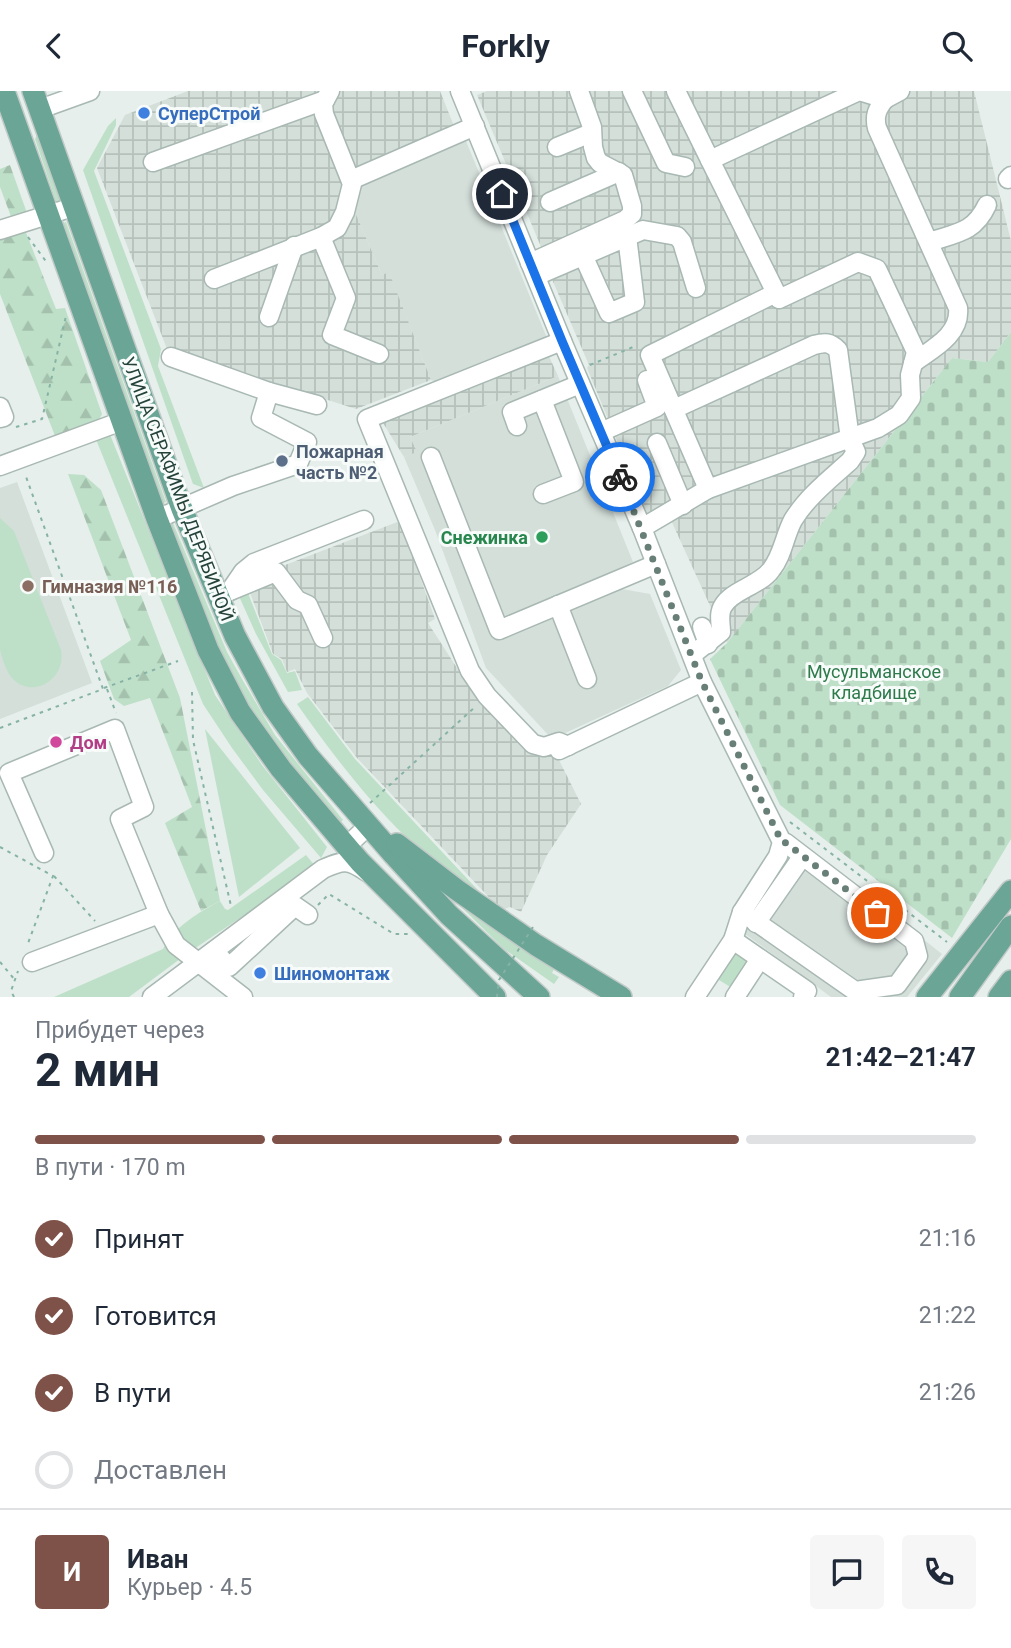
<!DOCTYPE html>
<html lang="ru">
<meta charset="utf-8">
<style>
:root{--surface:#fff;--page:#f6f6f7;--text:#1f2937;--muted:#747a83;--line:#e0e1e3;--accent:#7f5249}
body{margin:0;font-family:Roboto,sans-serif;background:var(--page);color:var(--text);height:100vh;display:flex;flex-direction:column;font-size:26px;white-space:nowrap}
*{box-sizing:border-box;margin:0}
p{font-size:23px;color:var(--muted)}
.icon{flex:none;width:38px;height:38px;fill:none;stroke:currentColor;stroke-width:2;stroke-linecap:round;stroke-linejoin:round}
.map{position:relative;height:906px;overflow:hidden}
.panel{display:flex;flex-direction:column;background:var(--surface);flex:1}
.panel>*{flex:none}
.pin{position:absolute;display:grid;place-items:center;width:60px;height:60px;color:#fff;margin:-30px;border:4px solid #fff;border-radius:50%;box-shadow:0 2px 7px #0007}
.courier{position:absolute;display:grid;place-items:center;width:70px;height:70px;margin:-35px;border:5px solid #1a73e8;border-radius:50%;background:#fff;color:#222;box-shadow:0 2px 9px #0007}
.head em{font-style:normal;font-weight:700}
.head div{display:flex;flex-direction:column-reverse}
.head{display:flex;align-items:center;justify-content:space-between;height:119px;padding:0 35px}
h1{font-size:46px;font-weight:700;line-height:52px}
.bar{display:grid;grid-template-columns:repeat(4,1fr);gap:10px 7px;align-content:center;height:84px;padding:0 35px}
.bar i{height:9px;border-radius:5px;background:var(--line)}
.bar .current{background:var(--accent)}
.bar p{grid-column:span 4}
.line{display:flex;align-items:center;gap:18px;padding:0 35px;border-top:2px solid var(--line)}
.line div{flex:1}
.round{display:grid;place-items:center;flex:none;width:74px;height:74px;border-radius:7px;background:var(--page)}
ol{padding:0 35px;list-style:none}
li{display:flex;align-items:center;gap:21px;height:77px}
li p{margin-inline-start:auto}
li .icon{padding:7px;border-radius:50%;background:var(--accent);color:#fff;stroke-width:4}
li:last-child{color:var(--muted)}
li i{width:38px;height:38px;border:4px solid var(--line);border-radius:50%}
header{display:flex;justify-content:space-between;align-items:center;height:91px;padding:0 35px;background:var(--surface);font-size:32px;font-weight:700}
.map>svg:first-child{display:block}
</style>
<header><svg class="icon" aria-label="back" viewBox="0 0 24 24"><path d="M15 5l-7 7 7 7"/></svg>Forkly<svg class="icon" aria-label="search" viewBox="0 0 24 24"><circle cx="10" cy="10" r="6"/><path d="M15 15l6 6"/></svg></header>
<div class="map">
<svg width="1011" height="906" viewBox="0 0 1011 906">
<defs>
<pattern id="industrial-grid" width="8" height="8" patternUnits="userSpaceOnUse" patternTransform="scale(1.75)"><rect width="8" height="8" fill="#d4dfda"/><path d="M0 4h8M4 0v8" fill="none" stroke="#b6c1bc"/></pattern>
<pattern id="forest-firs" width="22" height="20" patternUnits="userSpaceOnUse" patternTransform="scale(1.75)"><rect width="22" height="20" fill="#bfe0c8"/><path d="M5 1l3.5 6h-7zM16 11l3.5 6h-7z" fill="#a4c1ad"/></pattern>
<pattern id="cemetery-stones" width="16" height="16" patternUnits="userSpaceOnUse" patternTransform="scale(1.75)"><rect width="16" height="16" fill="#bfe0c8"/><path d="M2 7V4a2 2 0 0 1 4 0v3zM10 15v-3a2 2 0 0 1 4 0v3z" fill="#a4c1ad"/></pattern>
</defs>
<rect width="100%" height="100%" fill="#e6efeb"/>
<g fill="#d4dfda">
<polygon points="462,49 466,50 547,247 440,292 431,289 389,182 382,184 352,114 371,86"/>
<polygon points="558,285 633,471 614,480 622,498 650,503 681,579 668,595 552,648 486,577 435,439 404,366 416,361 410,346"/>
<polygon points="17,391 92,592 0,628 0,397"/>
<polygon points="801,752 942,863 907,906 831,906 741,840"/>
</g>
<g fill="url(#industrial-grid)">
<polygon points="188,0 440,0 454,35 371,86 352,114 382,184 389,181 431,289 356,318 167,258 97,77 125,24"/>
<polygon points="487,0 974,0 1011,150 1011,241 988,271 952,267 727,552 670,427 648,425 587,277 589,274 551,186 547,170 477,4"/>
<polygon points="548,263 558,285 410,346 417,361 404,366 383,332"/>
<polygon points="400,430 435,528 428,532 468,594 529,661 543,664 555,661 581,713 547,764 521,821 510,816 501,819 357,667 307,602 295,578 287,581 282,568 273,563 249,499 259,484"/>
</g>
<g fill="#bfe0c8">
<polygon points="116,27 116,34 94,80 161,258 158,275 204,397 193,393 83,79 108,35"/>
<polygon points="37,44 39,44 64,111 57,113 35,48"/>
<polygon points="66,131 166,411 161,413 60,133"/>
<polygon points="109,341 215,604 262,674 327,756 321,767 263,699 232,657 203,613 95,346"/>
<path d="M 0,427 L 14,440 L 61,559 C 67,591 27,611 9,583 C 5,576 1,565 0,558 C 0,544 0,528 0,514 C 0,485 0,456 0,427 Z"/>
<path d="M 173,432 L 227,561 L 242,588 L 275,644 L 343,729 L 337,734 C 294,681 249,626 220,563 C 200,521 185,477 168,434 Z"/>
<polygon points="246,497 272,563 281,569 287,582 295,580 302,599 288,601 256,543 238,503"/>
<path d="M 308,606 L 355,668 L 491,813 C 462,792 432,771 406,746 C 365,706 330,660 297,613 Z"/>
<polygon points="205,638 300,757 239,806"/>
<path d="M 306,764 L 316,776 L 188,862 L 129,906 L 54,906 L 163,858 C 175,835 198,822 220,810 L 225,818 L 228,819 Z"/>
<polygon points="452,807 555,876 552,882 559,886 554,893 504,858"/>
<polygon points="735,861 747,867 749,872 732,897 719,889 719,882"/>
</g>
<g fill="url(#forest-firs)">
<polygon points="10,74 28,125 13,131 0,96 0,78"/>
<polygon points="25,139 56,218 65,217 102,323 98,331 55,345 0,203 0,147"/>
<polygon points="68,383 84,384 101,399 180,607 220,810 201,820 165,732 192,716 150,607 124,615 114,608 100,570 131,549"/>
</g>
<polygon fill="url(#cemetery-stones)" points="1011,241 1011,748 952,847 780,714 710,568 727,552 952,267 988,271"/>
<g fill="none" stroke-linecap="round" stroke-linejoin="round">
<defs>
<g id="minor">
<polyline points="460,0 562,250 642,437 702,591 782,751 778,765 742,821 733,849 695,906"/>
<polyline points="632,0 666,72 685,76"/>
<polyline points="676,0 710,69"/>
<path d="M 885,8 C 877,18 874,25 877,37 L 958,217 C 961,244 932,258 913,272"/>
<polyline points="40,18 90,0"/>
<polyline points="557,56 591,42"/>
<polyline points="153,71 325,9"/>
<polyline points="1008,88 1011,85"/>
<polyline points="351,89 475,35"/>
<polyline points="550,111 619,81"/>
<polyline points="0,139 73,116"/>
<polyline points="321,146 346,207 332,244 379,263"/>
<path d="M 929,151 C 956,142 974,142 987,114"/>
<polyline points="583,164 609,222 635,211 627,145"/>
<polyline points="530,172 625,129 632,123 632,115 623,84 600,72 596,67 593,56 592,36 579,0"/>
<polyline points="536,185 643,139 677,145 682,151 696,197"/>
<polyline points="214,188 321,146 337,137 345,121 352,93 324,23 323,13 330,0"/>
<polyline points="269,226 294,155"/>
<polyline points="562,250 367,328 470,580 487,605 533,653 544,656 559,651 568,655"/>
<polyline points="171,266 269,301 317,314"/>
<polyline points="542,309 574,391 543,403"/>
<polyline points="0,316 4,326 0,327"/>
<path d="M 674,318 L 814,254 C 825,251 830,251 838,259 L 850,348 L 856,361 L 850,370 C 830,388 807,406 793,429 C 784,446 783,464 771,479 C 759,495 732,499 723,515 C 718,523 721,532 721,541 L 692,564"/>
<polyline points="517,335 512,321 580,293"/>
<polyline points="601,341 657,316 647,289"/>
<polyline points="657,352 683,414"/>
<polyline points="431,366 499,539 656,473"/>
<polyline points="0,375 122,330"/>
<polyline points="708,398 650,264 776,202"/>
<polyline points="157,428 233,395 298,373 307,351 261,327 269,301"/>
<polyline points="642,437 708,398 878,337 899,324 911,307 910,284 916,261 877,178 858,171 779,208 710,69 859,0 885,8 900,0"/>
<polyline points="230,500 243,481 254,472 364,429"/>
<polyline points="230,500 276,481 297,509 308,514 323,547"/>
<polyline points="558,514 587,588"/>
<polyline points="702,536 708,553"/>
<polyline points="559,659 702,591"/>
<polyline points="347,755 368,735"/>
<polyline points="44,762 9,682 115,638 144,716 120,728 159,823 176,854 243,906"/>
<polyline points="742,821 855,900 897,894 918,865 914,850 786,752 782,751"/>
<polyline points="756,832 802,766"/>
<polyline points="733,849 807,900 803,906"/>
<polyline points="214,860 229,876 295,815 308,824"/>
<polyline points="32,871 159,823"/>
<path d="M 152,906 L 323,778 C 343,769 348,768 367,781"/>
<polyline points="735,906 760,868"/>
</g>
<g id="major">
<polyline points="4,0 157,428 208,559 240,621 281,678 360,771 495,906"/>
<polyline points="33,0 182,418 235,545 273,616 308,665 394,764 449,824 539,906"/>
<polyline points="397,753 457,799 536,854 621,906"/>
<polyline points="927,906 1011,800"/>
<polyline points="960,906 1011,835"/>
<polyline points="999,906 1011,890"/>
</g>
</defs>
<use href="#minor" stroke="#a8b8b2" stroke-width="21"/>
<use href="#major" stroke="#c2cac8" stroke-width="24"/>
<g stroke="#86b3a5" stroke-width="2" stroke-dasharray="3.5 5" stroke-linecap="butt">
<polyline points="28,146 48,173"/>
<polyline points="590,274 633,256 634,259"/>
<polyline points="16,336 42,328 66,225"/>
<polyline points="104,597 178,570"/>
<polyline points="107,598 116,622"/>
<polyline points="192,601 193,649 231,815"/>
<polyline points="0,637 103,598 25,383"/>
<polyline points="370,712 475,616"/>
<polyline points="790,731 947,851"/>
<polyline points="0,756 53,785 27,855"/>
<polyline points="54,785 95,830"/>
<polyline points="318,814 329,803 394,843 408,843"/>
<polyline points="0,871 15,889"/>
<polyline points="14,906 11,900 18,880"/>
</g>
<use href="#minor" stroke="#fff" stroke-width="18"/>
<use href="#major" stroke="#6aa596" stroke-width="21"/>
<polyline stroke="#86b3a5" stroke-width="2" stroke-dasharray="3.5 5" stroke-linecap="butt" points="497,906 499,889 533,836"/>
</g>
<g fill="none" stroke-linecap="round" stroke-linejoin="round">
<polyline stroke="#687f78" stroke-width="7" stroke-dasharray="0 12.6" points="620,386 702,591 782,751 786,752 877,822"/>
<polyline stroke="#1a73e8" stroke-width="9" points="502,103 562,250 620,386"/>
</g>
<g fill="#3f7fe0" stroke="#f7fbf9" stroke-width="2.5">
<circle cx="144" cy="22" r="7"/>
<circle cx="260" cy="882" r="7"/>
</g>
<circle fill="#5c6f8a" stroke="#f7fbf9" stroke-width="2.5" cx="282" cy="370" r="7"/>
<circle fill="#2e9e5b" stroke="#f7fbf9" stroke-width="2.5" cx="542" cy="446" r="7"/>
<circle fill="#8d6e63" stroke="#f7fbf9" stroke-width="2.5" cx="28" cy="495" r="7"/>
<circle fill="#d1479c" stroke="#f7fbf9" stroke-width="2.5" cx="56" cy="651" r="7"/>
<g text-anchor="middle" dominant-baseline="central" stroke-width="6" stroke-linejoin="round" paint-order="stroke">
<g font-size="18" font-weight="bold" fill="#366cbe" stroke="#f7fbf9" text-anchor="start">
<text x="158" y="22">СуперСтрой</text>
<text x="274" y="882">Шиномонтаж</text>
</g>
<g font-size="18" font-weight="bold" fill="#4e5e75" stroke="#f7fbf9" text-anchor="start">
<text x="296" y="360">Пожарная<tspan x="296" dy="21">часть №2</tspan></text>
</g>
<g font-size="18" fill="#24423a" stroke="#f7fbf9">
<text transform="translate(178 398) rotate(69)">УЛИЦА СЕРАФИМЫ ДЕРЯБИНОЙ</text>
</g>
<g font-size="18" font-weight="bold" fill="#27864d" stroke="#f7fbf9" text-anchor="end">
<text x="528" y="446">Снежинка</text>
</g>
<g font-size="18" font-weight="bold" fill="#785e54" stroke="#f7fbf9" text-anchor="start">
<text x="42" y="495">Гимназия №116</text>
</g>
<g font-size="18" fill="#2d7a4b" stroke="#f7fbf9">
<text x="874" y="580">Мусульманское<tspan x="874" dy="21">кладбище</tspan></text>
</g>
<g font-size="18" font-weight="bold" fill="#b23c85" stroke="#f7fbf9" text-anchor="start">
<text x="70" y="651">Дом</text>
</g>
</g>
</svg>
<div class="pin" style="left:877px;top:822px;background:#ea580c"><svg class="icon" aria-label="bag" viewBox="0 0 24 24"><path d="M5 8h14l-1 12H6zM9 8a3 3 0 0 1 6 0"/></svg></div>
<div class="pin" style="left:502px;top:103px;background:#1f2937"><svg class="icon" aria-label="home" viewBox="0 0 24 24"><path d="M3 11l9-7 9 7M6 9v11h12V9"/></svg></div>
<div class="courier" style="left:620px;top:386px"><svg class="icon" aria-label="bike" viewBox="0 0 24 24"><circle cx="6" cy="16" r="4"/><circle cx="18" cy="16" r="4"/><path d="M6 16l4-8h5l3 8M10 8l3 8H6M13 5h3"/></svg></div>
</div>
<section class="panel">
<div class="head"><div><h1>2 мин</h1><p>Прибудет через</p></div><em>21:42–21:47</em></div>
<div class="bar"><i class="current"></i><i class="current"></i><i class="current"></i><i></i><p>В пути · 170 m</p></div>
<ol>
<li><svg class="icon" aria-label="check" viewBox="0 0 24 24"><path d="M5 12l5 5 9-10"/></svg>Принят<p>21:16</p></li>
<li><svg class="icon" aria-label="check" viewBox="0 0 24 24"><path d="M5 12l5 5 9-10"/></svg>Готовится<p>21:22</p></li>
<li><svg class="icon" aria-label="check" viewBox="0 0 24 24"><path d="M5 12l5 5 9-10"/></svg>В пути<p>21:26</p></li>
<li><i></i>Доставлен</li>
</ol>
<div class="line" style="height:126px"><b class="round" style="background:var(--accent);color:#fff">И</b><div><b>Иван</b><p>Курьер · 4.5</p></div><a class="round"><svg class="icon" aria-label="chat" viewBox="0 0 24 24"><path d="M4 5h16v11H9l-5 4z"/></svg></a><a class="round"><svg class="icon" aria-label="phone" viewBox="0 0 24 24"><path d="M5 4h4l2 5-3 2q2 4 5 5l2-3 5 2v4C11 20 4 13 5 4z"/></svg></a></div>
</section>
